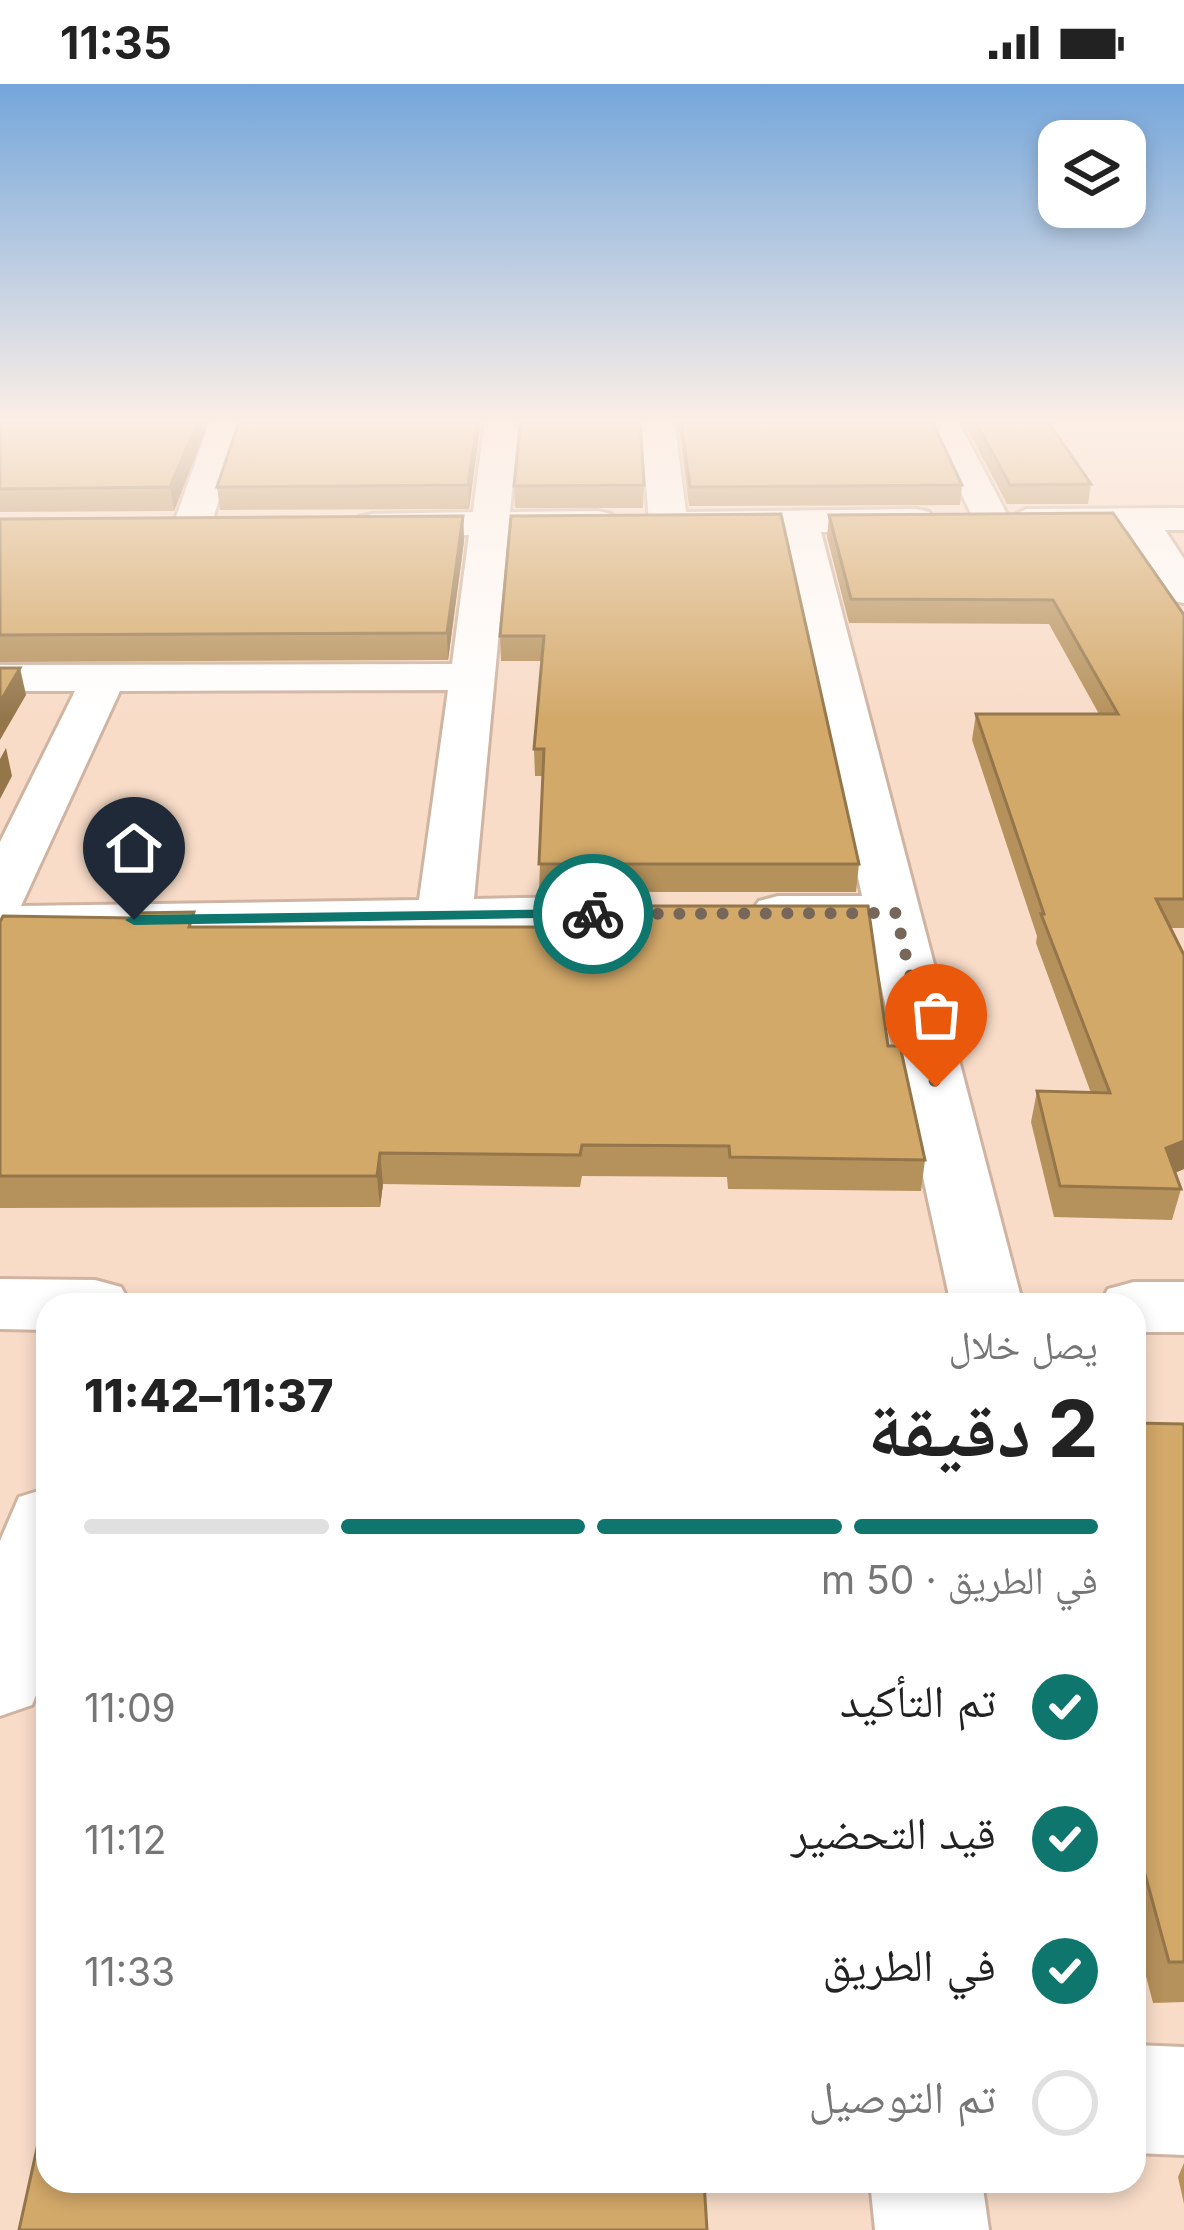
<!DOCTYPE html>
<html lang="ar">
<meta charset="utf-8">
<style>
:root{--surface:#fff;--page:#f6f6f6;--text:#222;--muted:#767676;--line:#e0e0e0;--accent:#0f766e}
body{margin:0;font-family:Inter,"Noto Naskh Arabic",sans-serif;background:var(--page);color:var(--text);direction:rtl;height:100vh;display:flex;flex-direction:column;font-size:45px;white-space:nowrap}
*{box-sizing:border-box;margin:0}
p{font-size:39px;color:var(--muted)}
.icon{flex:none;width:66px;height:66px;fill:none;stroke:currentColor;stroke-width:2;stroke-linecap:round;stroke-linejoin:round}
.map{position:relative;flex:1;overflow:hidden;direction:ltr}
.drawer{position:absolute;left:36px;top:1209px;width:1110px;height:900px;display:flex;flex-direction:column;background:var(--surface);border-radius:36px;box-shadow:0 6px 18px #0003;direction:rtl}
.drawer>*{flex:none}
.buttons{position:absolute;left:1038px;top:36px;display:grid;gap:24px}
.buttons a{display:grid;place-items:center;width:108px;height:108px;border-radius:24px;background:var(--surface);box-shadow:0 6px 18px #0003;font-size:60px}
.pin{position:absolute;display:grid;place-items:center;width:102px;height:102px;color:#fff;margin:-123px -51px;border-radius:50% 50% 50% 0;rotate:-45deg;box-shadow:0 0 12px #0007}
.pin .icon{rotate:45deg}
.courier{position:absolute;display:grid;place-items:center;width:120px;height:120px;margin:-60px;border:9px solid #0f766e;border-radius:50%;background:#fff;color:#222;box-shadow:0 3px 15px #0007}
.summary em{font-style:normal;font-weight:800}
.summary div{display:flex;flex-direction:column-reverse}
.summary{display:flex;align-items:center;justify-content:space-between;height:204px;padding:0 48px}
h1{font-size:78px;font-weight:800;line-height:90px}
.bar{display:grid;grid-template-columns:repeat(4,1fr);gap:18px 12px;align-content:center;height:144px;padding:0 48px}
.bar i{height:15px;border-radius:9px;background:var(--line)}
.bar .on{background:var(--accent)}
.bar p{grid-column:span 4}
ol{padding:0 48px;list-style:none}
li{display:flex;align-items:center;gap:36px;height:132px}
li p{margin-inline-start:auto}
li .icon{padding:12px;border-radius:50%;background:var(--accent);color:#fff;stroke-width:4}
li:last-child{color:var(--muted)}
li i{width:66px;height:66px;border:6px solid var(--line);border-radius:50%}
.status{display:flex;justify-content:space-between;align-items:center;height:84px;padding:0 60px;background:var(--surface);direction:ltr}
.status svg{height:33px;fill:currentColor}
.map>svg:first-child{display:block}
</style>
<div class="status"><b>11:35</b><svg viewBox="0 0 49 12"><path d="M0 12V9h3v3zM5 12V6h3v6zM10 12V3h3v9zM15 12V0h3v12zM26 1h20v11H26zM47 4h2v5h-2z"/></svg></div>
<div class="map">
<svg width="1184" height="2146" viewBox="0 0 1184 2146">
<rect width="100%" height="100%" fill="#f8dcc8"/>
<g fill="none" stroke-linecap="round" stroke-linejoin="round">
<defs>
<g id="minor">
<polygon points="211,335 245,335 210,444 204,452 178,452 172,444"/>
<path d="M 485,335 L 519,335 L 510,428 L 598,427 L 611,430 L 617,438 L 611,446 L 598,449 L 508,451 L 474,815 L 626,812 L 645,817 L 654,829 L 645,841 L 626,846 L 0,856 L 0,758 L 75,607 L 0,607 L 0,581 L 452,580 L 469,451 L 372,452 L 359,449 L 353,441 L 359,433 L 372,430 L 473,428 ZM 448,606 L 419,816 L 21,822 L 120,607 Z"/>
<polygon points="641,335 674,335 686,428 916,425 929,428 935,436 929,444 916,447 821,448 1023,1221 951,1221 869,846 778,846 759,841 750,829 759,817 778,812 862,812 783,448 655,446 649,438"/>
<polygon points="925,335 957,335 1009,434 1026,425 1184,424 1184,446 1165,446 1184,475 1184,519 1170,516 1128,447 1026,447 1008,438 991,447 978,444"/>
<polygon points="0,1195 95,1196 121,1203 131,1221 48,1221 48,1246 0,1245"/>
<polygon points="1134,1198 1184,1198 1184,1248 1134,1248 1134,1221 1099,1221 1108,1205"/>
<polygon points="48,1404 48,1582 32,1621 0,1632 0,1457 19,1413"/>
<polygon points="1134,1961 1184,1963 1184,2071 1134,2069"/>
<polygon points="870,2097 982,2097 989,2146 875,2146"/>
</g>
</defs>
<use href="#minor" stroke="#d0b4a2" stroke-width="6"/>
<use href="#minor" fill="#fff" fill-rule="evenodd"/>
</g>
<g fill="#b5915b">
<polygon points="0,335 210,335 174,427 0,428"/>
<polygon points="481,335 469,425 220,426 217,403"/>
<polygon points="678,335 931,335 962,401 960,421 689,422"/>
<polygon points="962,335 1046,335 1091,400 1088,420 1007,420"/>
<polygon points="644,401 643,424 515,424 514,402"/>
<polygon points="829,431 1184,531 1184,844 1170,844 1184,871 1184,1085 1175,1089 1181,1105 1172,1136 1054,1133 1031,1038 1037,1007 1091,1009 1036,859 1037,852 972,656 976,630 1099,630 1049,540 849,539 827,453"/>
<polygon points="463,432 464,457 448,576 0,578 0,435"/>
<polygon points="511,432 859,780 856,808 539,808 543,692 535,692 534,665 542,577 501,577 500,552"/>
<polygon points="0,838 197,843 888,962 925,1076 921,1107 728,1105 727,1093 582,1092 580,1103 383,1100 380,1123 0,1124"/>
<polygon points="1134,1339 1184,1340 1184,1918 1153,1919 1134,1846"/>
<polygon points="1184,2079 1184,2120 1178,2093"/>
</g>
<g fill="#94764a">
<polygon points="199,335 210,335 174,427 170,403"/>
<polygon points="478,335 481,335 469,425 468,401"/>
<polygon points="463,432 464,457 448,576 447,549"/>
<polygon points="20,584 26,611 0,656 0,618"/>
<polygon points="6,664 12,692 0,715 0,675"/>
<polygon points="1184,1057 1184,1085 1158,1095 1166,1064"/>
<polygon points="380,1069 383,1100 380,1123 377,1092"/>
</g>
<g fill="#d3a96a" stroke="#94764a" stroke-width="3">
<polygon points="0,335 199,335 170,403 0,405"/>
<polygon points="240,335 478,335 468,401 217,403"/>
<polygon points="521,335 640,335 644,401 514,402"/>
<polygon points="681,335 931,335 962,401 690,403"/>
<polygon points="974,335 1046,335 1091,400 1010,401"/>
<polygon points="1113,429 1184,531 1184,815 1156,815 1184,871 1184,1057 1166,1064 1181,1105 1060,1102 1037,1007 1110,1009 1041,830 1044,830 976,630 1118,630 1053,516 851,515 829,431"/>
<polygon points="781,430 859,780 539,780 544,665 534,665 544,552 500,552 511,432"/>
<polygon points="463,432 447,549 0,551 0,435"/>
<polygon points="0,584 20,584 0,618"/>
<polygon points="537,822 868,822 888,962 900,962 925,1076 730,1073 729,1062 582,1061 580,1071 380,1069 377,1092 0,1092 0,838 3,832 132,834 134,829 194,828 189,843 536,843"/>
<polygon points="1134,1339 1184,1340 1184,1878 1169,1878 1134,1750"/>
<polygon points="48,2014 48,2097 704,2097 707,2146 19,2146"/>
</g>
<linearGradient id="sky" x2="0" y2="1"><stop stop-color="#74a6db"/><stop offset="0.53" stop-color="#fcefe6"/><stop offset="1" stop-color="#fcefe6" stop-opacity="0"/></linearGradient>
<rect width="1184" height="635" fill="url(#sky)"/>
<polygon fill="#0f766e" points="593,825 599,826 599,833 134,841 125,836 134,831"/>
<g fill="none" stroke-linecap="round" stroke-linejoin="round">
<polyline stroke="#77675b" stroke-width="12" stroke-dasharray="0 21.6" points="593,830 896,829 936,1003"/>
</g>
</svg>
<div class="buttons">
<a><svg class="icon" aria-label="layers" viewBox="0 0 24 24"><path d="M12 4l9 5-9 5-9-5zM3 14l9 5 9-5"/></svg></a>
</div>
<div class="pin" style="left:936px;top:1003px;background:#ea580c"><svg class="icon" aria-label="bag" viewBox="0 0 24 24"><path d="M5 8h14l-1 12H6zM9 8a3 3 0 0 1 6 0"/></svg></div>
<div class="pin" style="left:134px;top:836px;background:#1f2937"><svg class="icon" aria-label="home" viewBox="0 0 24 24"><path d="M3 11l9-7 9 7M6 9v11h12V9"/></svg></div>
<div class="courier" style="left:593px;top:830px"><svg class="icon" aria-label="bike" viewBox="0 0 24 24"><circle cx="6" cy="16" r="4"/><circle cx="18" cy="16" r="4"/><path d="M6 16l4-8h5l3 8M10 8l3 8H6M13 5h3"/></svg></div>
<section class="drawer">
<div class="summary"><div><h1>2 دقيقة</h1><p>يصل خلال</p></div><em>11:37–11:42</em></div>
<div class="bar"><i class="on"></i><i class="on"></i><i class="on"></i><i></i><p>في الطريق · 50 m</p></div>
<ol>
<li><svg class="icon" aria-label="check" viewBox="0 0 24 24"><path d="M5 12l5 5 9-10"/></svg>تم التأكيد<p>11:09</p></li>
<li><svg class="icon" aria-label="check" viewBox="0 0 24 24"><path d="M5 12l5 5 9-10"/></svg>قيد التحضير<p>11:12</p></li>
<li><svg class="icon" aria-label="check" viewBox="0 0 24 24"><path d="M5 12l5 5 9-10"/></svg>في الطريق<p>11:33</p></li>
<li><i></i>تم التوصيل</li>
</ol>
</section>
</div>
